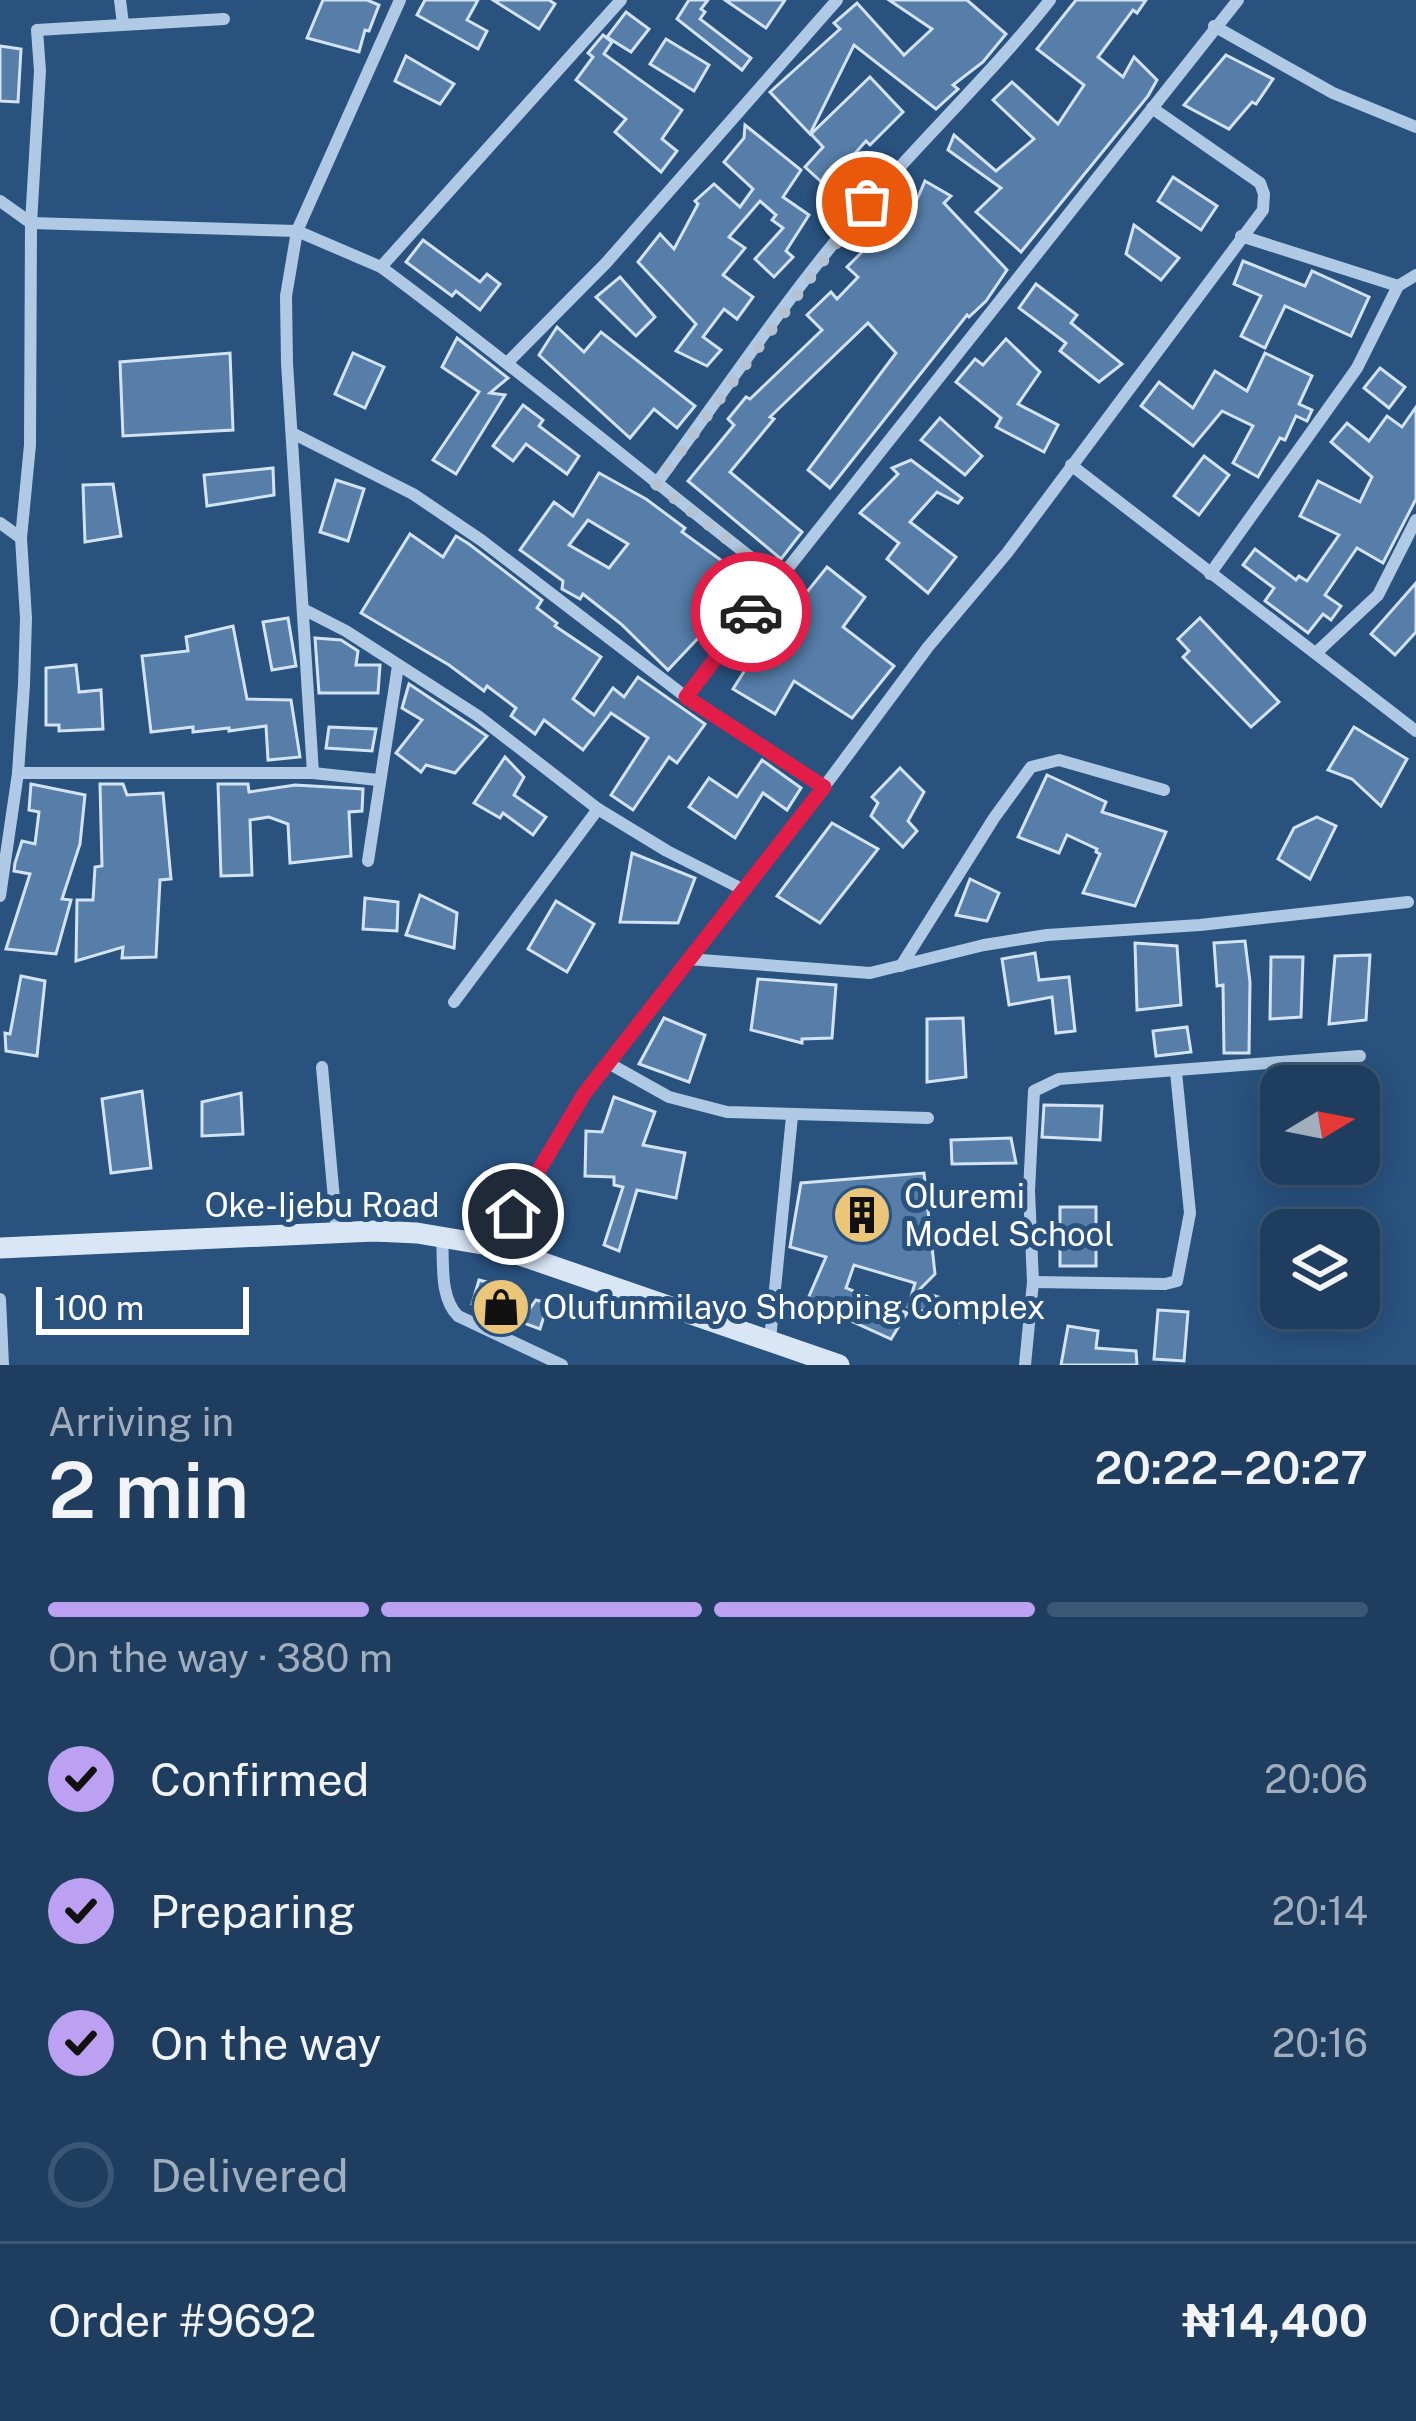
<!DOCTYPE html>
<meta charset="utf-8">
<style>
:root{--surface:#1f3e5f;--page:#274565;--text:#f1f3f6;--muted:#a1aebd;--line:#3c5774;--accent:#bca0f2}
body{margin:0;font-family:"Public Sans",sans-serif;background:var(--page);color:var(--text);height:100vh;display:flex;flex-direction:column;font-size:45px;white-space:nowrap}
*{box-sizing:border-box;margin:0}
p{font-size:39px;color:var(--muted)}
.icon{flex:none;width:66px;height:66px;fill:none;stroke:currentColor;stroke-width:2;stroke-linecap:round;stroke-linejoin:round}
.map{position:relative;height:1365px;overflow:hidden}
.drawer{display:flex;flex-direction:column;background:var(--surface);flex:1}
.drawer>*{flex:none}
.needle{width:78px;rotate:80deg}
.tools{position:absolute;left:1260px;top:1065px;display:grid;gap:24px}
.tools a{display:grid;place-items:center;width:120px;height:120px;border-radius:24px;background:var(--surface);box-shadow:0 6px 30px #0003,0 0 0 3px var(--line);font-size:60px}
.scale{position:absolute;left:36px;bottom:30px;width:213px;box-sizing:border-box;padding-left:12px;border:6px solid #fff;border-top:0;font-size:33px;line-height:42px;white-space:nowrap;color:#fff;-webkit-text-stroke:9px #29527f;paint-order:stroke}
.pin{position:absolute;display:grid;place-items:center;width:102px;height:102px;color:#fff;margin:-51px;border:6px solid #fff;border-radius:50%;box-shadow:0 3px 12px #0007}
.courier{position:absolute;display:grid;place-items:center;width:120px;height:120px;margin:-60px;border:9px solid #e11d48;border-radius:50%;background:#fff;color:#222;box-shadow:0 3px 15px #0007}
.head em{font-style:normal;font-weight:600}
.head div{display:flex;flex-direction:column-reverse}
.head{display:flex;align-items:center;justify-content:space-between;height:204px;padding:0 48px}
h1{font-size:78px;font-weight:600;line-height:90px}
.bar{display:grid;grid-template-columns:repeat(4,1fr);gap:18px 12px;align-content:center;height:144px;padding:0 48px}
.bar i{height:15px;border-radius:9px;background:var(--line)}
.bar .current{background:var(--accent)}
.bar p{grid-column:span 4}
.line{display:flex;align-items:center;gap:30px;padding:0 48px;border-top:3px solid var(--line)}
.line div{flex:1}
ol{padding:0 48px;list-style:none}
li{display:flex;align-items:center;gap:36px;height:132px}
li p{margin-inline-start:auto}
li .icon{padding:12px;border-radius:50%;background:var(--accent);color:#111;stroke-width:4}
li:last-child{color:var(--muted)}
li i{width:66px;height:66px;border:6px solid var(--line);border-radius:50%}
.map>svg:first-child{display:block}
</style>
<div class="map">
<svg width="1416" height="1365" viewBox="0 0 1416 1365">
<rect width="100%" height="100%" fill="#29527f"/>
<g fill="#567ea9" stroke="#d3e3f4" stroke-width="3" fill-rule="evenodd">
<polygon points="323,0 367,0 379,5 369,31 365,30 359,52 307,38"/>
<polygon points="425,0 478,0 467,20 487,31 478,49 417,15"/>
<polygon points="493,0 549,0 555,4 539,29"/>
<polygon points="689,0 708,0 701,9 705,12 700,19 751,58 742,70 677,19"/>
<polygon points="725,0 785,0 766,28"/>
<polygon points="889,0 967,0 1006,34 983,62 953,85 958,89 936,109 854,45 810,134 770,92 840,29 834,23 857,3 904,55 932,29"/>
<polygon points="1076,0 1146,0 1137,13 1133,10 1098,57 1123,77 1134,57 1157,80 1148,96 1021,252 976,212 1001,188 948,150 954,135 996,171 1034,139 993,100 1012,82 1058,124 1084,85 1037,49"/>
<polygon points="626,12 649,29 631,52 607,37"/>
<polygon points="603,35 612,42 604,54 682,110 662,139 677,151 661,172 615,132 626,119 576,80 593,57 588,53"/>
<polygon points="666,39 709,65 694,91 650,64"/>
<polygon points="0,46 21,49 18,102 0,101"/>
<polygon points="1226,55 1273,79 1256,104 1252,102 1229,129 1184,105"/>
<polygon points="406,56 454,84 440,104 395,81"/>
<polygon points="870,77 903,112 870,145 866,141 826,186 805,167 823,147 811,134"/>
<polygon points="745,125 801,170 783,197 809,215 786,251 793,257 774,277 755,259 783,228 772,220 776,215 760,201 729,237 745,248 723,275 753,297 737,319 724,309 703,337 721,350 707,366 676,351 696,324 638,262 660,234 674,249 698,204 695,201 714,184 740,207 753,189 724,162 744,138"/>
<polygon points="1173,177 1217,206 1201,230 1158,201"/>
<polygon points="925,181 951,196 944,203 1007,270 986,301 969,317 967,315 830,488 808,470 896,353 868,323 770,417 774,419 730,472 802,532 781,559 688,481 734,425 728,419 746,397 750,399 822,330 807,315 831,292 837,299 858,277 847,267 861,253 865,231 889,200 909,218"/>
<polygon points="1134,225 1179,258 1161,280 1126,254"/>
<polygon points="423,240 480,282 487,274 500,284 480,310 456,291 452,296 406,262"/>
<polygon points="1243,261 1305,286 1312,271 1369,297 1351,336 1285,306 1265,348 1241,336 1261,296 1234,284"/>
<polygon points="620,277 655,317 636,336 596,297"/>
<polygon points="1036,284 1077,315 1071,323 1122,364 1099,382 1060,351 1066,343 1019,308"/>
<polygon points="557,327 584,352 601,332 695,406 677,428 654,409 630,438 539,355"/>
<polygon points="457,338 508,378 490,393 505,395 456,474 433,460 479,392 442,367"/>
<polygon points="1006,339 1040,372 1018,404 1058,425 1044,452 996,427 1001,418 956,382 975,359 983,365"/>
<polygon points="230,353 233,430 123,436 120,362"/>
<polygon points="353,353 384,367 365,408 335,394"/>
<polygon points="1265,353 1312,376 1299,404 1312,410 1307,421 1296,416 1285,440 1280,438 1258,477 1233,463 1253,426 1222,411 1193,446 1141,406 1159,382 1193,408 1215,371 1247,391"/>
<polygon points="1380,368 1405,387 1389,408 1364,388"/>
<polygon points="523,405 543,420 539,426 579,456 567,474 526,444 513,461 493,446"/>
<polygon points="1416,407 1416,499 1383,563 1357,548 1325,595 1341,606 1331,620 1323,614 1308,633 1265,601 1274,588 1243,565 1255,549 1296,580 1299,576 1307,581 1339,535 1300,516 1318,481 1360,502 1372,477 1331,442 1347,423 1369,441 1387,416 1402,427"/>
<polygon points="940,418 982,456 965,475 921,440"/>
<polygon points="1204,456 1229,475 1199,515 1174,496"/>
<polygon points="911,460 962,498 958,503 937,492 910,522 956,557 928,593 887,559 899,543 860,513 898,474 892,468"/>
<polygon points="273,468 274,495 207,506 204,475"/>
<path d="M 599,473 L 646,499 L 685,528 L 682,532 L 754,584 L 724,622 L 718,617 L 668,670 L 621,624 L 583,594 L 580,599 L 562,589 L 563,581 L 520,550 L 554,502 L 573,516 ZM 588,520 L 628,544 L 609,568 L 569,545 Z"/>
<polygon points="336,480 364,489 348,541 320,532"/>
<polygon points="113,484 121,536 85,542 83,485"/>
<polygon points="410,534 443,557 456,536 469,544 542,600 537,608 557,623 555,626 601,657 573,699 594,715 613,688 624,697 638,677 705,724 677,763 669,757 633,810 611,795 648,738 611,713 583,750 544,720 535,734 511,716 516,708 487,686 484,691 449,665 361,613"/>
<polygon points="827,567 865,597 843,627 894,666 852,718 794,681 775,714 733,689 771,629 774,631 803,589 807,592"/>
<polygon points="1416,583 1416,632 1395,655 1371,634"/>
<polygon points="288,618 296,666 272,670 263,622"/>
<polygon points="1200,618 1279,702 1251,727 1183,657 1189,651 1178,639"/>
<polygon points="233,626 247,699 291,700 300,757 268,760 266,726 229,731 229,728 193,732 193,727 151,732 142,656 188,651 186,637"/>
<polygon points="315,638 341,640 358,651 356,665 380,665 378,693 319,693"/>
<polygon points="76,665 79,692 101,690 103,729 59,731 59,725 46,725 46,668"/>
<polygon points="409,684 487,736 455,773 426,765 421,772 396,753 422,720 402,708"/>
<polygon points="329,727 376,729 372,751 326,748"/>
<polygon points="1354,727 1407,759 1381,806 1352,779 1328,770"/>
<polygon points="505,757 524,777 514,795 546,817 533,835 503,813 500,818 474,803"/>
<polygon points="762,760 801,788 787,810 763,793 735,838 689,807 709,778 737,797"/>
<polygon points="900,768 924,792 908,821 917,831 903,847 871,816 878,803 872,797"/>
<polygon points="1047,775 1106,802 1102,812 1166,832 1135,906 1083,893 1100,854 1096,852 1097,849 1067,835 1059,853 1018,837"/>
<polygon points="31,784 85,795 80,844 62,899 71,900 56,954 6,949 30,874 14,871 15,863 22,841 35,844 39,812 29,810"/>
<polygon points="100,784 123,784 127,795 163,793 171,879 160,880 156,957 122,958 123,947 76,961 77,900 93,900 95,867 102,866"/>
<polygon points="218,784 248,784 249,792 295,785 363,789 362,811 349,812 351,856 290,863 288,824 269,817 250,820 252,875 221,876"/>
<polygon points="1317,817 1336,826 1310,879 1278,859 1294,828"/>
<polygon points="832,823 878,849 820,923 777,896"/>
<polygon points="632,853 695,878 678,923 620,922"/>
<polygon points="970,879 999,893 987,921 956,915"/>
<polygon points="420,895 457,913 454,948 406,935"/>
<polygon points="365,898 398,902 397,931 363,929"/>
<polygon points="556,901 594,924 567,972 528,949"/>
<polygon points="1245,941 1250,982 1249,1053 1224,1053 1223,985 1217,986 1214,943"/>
<polygon points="1135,943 1177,946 1181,1005 1137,1010"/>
<polygon points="1035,953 1039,980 1069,977 1075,1031 1056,1033 1052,997 1009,1005 1002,959"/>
<polygon points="1370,955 1366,1020 1329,1024 1335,956"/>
<polygon points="1271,957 1303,957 1301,1017 1270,1019"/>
<polygon points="21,976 45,981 37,1056 6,1051 5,1033 10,1034"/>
<polygon points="758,979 836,985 832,1038 802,1039 802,1043 751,1030"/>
<polygon points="664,1018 705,1035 689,1082 639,1064"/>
<polygon points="963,1018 966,1077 927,1082 927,1019"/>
<polygon points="1187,1027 1191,1052 1156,1056 1153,1031"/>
<polygon points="142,1091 151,1168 111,1173 102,1099"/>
<polygon points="241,1093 243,1134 202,1136 202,1102"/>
<polygon points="614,1097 655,1112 643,1145 685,1153 676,1198 637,1190 619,1251 604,1245 623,1187 614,1185 614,1177 585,1176 586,1131 602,1132"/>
<polygon points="1044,1105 1102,1106 1100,1140 1042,1137"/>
<polygon points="1011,1138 1016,1163 952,1164 951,1140"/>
<polygon points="924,1173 935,1274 918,1291 965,1305 959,1322 908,1307 915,1283 854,1265 846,1288 907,1313 891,1339 807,1301 826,1257 790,1247 801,1183"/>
<rect x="1060" y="1207" width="36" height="59"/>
<polygon points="479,1280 499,1285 497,1297 529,1310 536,1300 548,1303 540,1329 472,1304"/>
<polygon points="1158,1310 1188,1312 1184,1361 1154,1359"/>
<polygon points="1068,1326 1098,1331 1096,1348 1136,1351 1137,1365 1061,1365"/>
</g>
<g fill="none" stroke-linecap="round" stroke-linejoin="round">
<g stroke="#b0cae5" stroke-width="12">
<polyline points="120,0 123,24"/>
<polyline points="1214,26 1333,93 1416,127"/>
<path d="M 0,201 L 31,223 L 297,231 L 381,267 C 516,367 645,475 777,578"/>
<polyline points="1241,236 1398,286"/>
<polyline points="381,267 621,0"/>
<polyline points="509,361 606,263 837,0"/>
<polyline points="294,434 413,494 481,540 686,697 824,787 584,1094 494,1246"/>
<polyline points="1071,465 1416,731"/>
<path d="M 656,484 C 718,400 776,313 842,233 C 908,152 985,82 1050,0"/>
<polyline points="0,523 21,538"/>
<polyline points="1210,574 1357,368 1398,286 1416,275"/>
<polyline points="303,609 346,631 478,716 598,809 667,851 742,889"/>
<polyline points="1317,652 1378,595 1416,520"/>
<polyline points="686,697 1238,0"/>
<polyline points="18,773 313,773 378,780"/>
<polyline points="313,773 287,363 286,296 297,231 400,0"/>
<polyline points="824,787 928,647 1007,553 1263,210 1264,194 1260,183 1152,108"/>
<polyline points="368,861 398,666"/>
<polyline points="0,896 18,773 24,685 26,618 21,538 30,445 31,223 40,71 37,30 224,19"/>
<polyline points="688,959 870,973 984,945 1047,935 1200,925 1408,902"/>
<polyline points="901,966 994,818 1031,767 1059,760 1164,790"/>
<polyline points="454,1002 598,809"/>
<polyline points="610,1064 669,1097 727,1112 928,1118"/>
<polyline points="322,1067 337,1232"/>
<path d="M 442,1237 C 444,1262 439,1297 458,1316 L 562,1365"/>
<polyline points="1033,1282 1165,1284 1177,1281 1190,1213 1176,1072"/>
<polyline points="0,1299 3,1365"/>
<polyline points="770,1340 792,1116"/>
<polyline points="1025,1365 1033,1282 1029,1191 1034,1091 1059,1079 1360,1056"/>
</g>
<polyline stroke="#d9e6f5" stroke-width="21" points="0,1248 374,1231 417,1233 494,1246 839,1365"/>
</g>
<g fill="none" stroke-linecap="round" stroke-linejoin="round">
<polyline stroke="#b4c2d2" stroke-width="12" stroke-dasharray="0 21.6" points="751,612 777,578 656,484 867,202"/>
<polyline stroke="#e11d48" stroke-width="15" points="513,1214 584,1094 824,787 686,697 751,612"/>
</g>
<defs>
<symbol id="building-disc" viewBox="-11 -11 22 22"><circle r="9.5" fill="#ecc678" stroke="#29527f"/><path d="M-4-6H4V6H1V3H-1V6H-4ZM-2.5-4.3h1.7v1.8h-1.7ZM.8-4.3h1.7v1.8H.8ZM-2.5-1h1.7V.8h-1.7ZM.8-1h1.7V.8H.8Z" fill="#111"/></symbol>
<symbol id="shop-disc" viewBox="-11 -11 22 22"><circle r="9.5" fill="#ecc678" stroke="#29527f"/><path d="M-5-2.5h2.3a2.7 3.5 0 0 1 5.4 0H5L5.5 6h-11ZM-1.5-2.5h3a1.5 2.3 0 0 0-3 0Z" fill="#111"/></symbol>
</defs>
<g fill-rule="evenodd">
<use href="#building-disc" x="829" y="1182" width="66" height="66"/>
<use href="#shop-disc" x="468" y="1274" width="66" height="66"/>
</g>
<g text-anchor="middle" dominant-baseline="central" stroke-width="10" stroke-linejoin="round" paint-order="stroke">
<g font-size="33" fill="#fff" stroke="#29527f" text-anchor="start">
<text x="904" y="1196">Oluremi<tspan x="904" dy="38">Model School</tspan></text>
<text x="543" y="1307">Olufunmilayo Shopping Complex</text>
</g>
<g font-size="33" fill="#fff" stroke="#29527f">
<text x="322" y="1205">Oke-Ijebu Road</text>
</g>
</g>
</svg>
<div class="tools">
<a><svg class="needle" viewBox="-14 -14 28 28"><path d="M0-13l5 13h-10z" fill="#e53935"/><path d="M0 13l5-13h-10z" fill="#a1aebd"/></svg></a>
<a><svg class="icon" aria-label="layers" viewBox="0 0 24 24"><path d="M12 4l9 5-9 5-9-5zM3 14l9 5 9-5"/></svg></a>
</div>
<div class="scale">100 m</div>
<div class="pin" style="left:867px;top:202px;background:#ea580c"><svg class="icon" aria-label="bag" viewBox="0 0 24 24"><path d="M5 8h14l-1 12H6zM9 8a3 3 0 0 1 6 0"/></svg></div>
<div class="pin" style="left:513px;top:1214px;background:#1f2937"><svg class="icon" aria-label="home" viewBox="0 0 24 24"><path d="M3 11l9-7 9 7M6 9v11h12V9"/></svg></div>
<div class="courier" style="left:751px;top:612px"><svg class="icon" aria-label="car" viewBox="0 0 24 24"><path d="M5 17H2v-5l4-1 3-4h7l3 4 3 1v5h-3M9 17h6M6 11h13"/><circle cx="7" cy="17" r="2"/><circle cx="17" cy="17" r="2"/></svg></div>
</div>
<section class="drawer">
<div class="head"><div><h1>2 min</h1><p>Arriving in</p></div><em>20:22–20:27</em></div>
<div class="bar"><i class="current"></i><i class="current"></i><i class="current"></i><i></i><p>On the way · 380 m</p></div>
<ol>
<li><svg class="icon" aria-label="check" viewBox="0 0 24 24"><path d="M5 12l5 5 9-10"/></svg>Confirmed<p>20:06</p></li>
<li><svg class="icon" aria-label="check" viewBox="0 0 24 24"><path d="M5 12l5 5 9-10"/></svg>Preparing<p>20:14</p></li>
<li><svg class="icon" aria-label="check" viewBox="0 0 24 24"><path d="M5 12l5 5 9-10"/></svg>On the way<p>20:16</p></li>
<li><i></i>Delivered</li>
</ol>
<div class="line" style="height:156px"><div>Order #9692</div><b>₦14,400</b></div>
</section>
